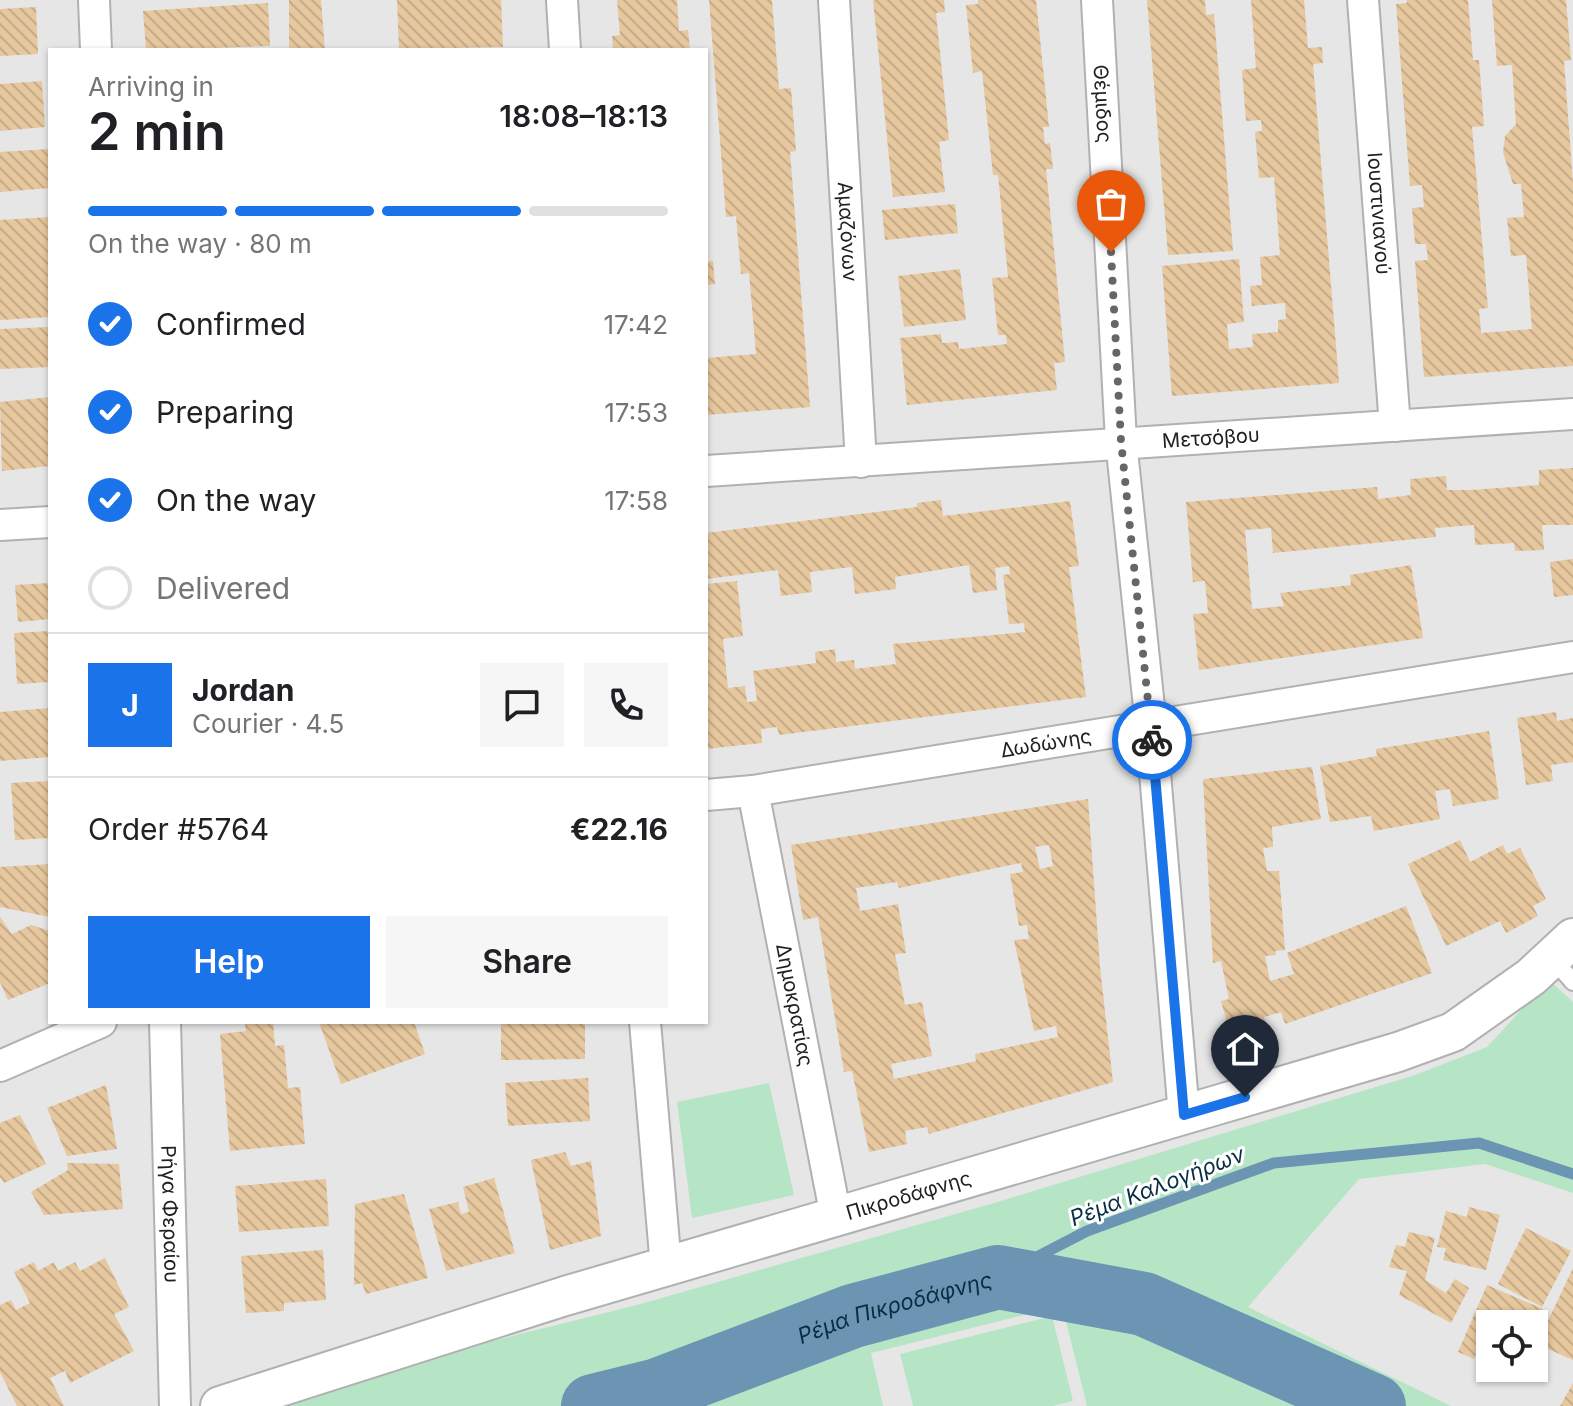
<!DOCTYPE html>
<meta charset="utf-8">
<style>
:root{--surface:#fff;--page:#f6f6f6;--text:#202124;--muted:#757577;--line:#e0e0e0;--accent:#1a73e8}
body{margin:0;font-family:Inter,sans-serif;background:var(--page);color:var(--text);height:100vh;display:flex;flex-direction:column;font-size:30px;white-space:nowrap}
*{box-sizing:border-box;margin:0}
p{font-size:26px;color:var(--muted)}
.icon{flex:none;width:44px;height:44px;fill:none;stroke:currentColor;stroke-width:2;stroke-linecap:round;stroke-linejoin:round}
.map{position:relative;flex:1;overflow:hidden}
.side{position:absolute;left:48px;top:48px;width:660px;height:976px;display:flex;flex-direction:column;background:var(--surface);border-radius:0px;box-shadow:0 2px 6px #0004}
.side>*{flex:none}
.fabs{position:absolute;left:1476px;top:1310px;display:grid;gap:16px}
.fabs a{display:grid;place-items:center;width:72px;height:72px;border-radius:0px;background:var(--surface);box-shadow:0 2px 6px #0004;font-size:40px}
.pin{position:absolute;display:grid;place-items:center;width:68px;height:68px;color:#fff;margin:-82px -34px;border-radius:50% 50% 50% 0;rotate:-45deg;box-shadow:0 0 8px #0007}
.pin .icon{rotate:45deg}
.courier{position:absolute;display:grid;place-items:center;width:80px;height:80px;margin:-40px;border:6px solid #1a73e8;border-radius:50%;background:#fff;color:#222;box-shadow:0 2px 10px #0007}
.summary em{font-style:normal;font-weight:600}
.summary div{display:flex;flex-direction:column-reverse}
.summary{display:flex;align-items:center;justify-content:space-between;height:136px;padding:0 40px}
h1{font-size:52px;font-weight:600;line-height:60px}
.bar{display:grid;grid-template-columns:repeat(4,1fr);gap:12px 8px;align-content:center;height:96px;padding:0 40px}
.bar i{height:10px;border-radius:6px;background:var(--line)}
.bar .on{background:var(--accent)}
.bar p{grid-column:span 4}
.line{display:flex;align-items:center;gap:20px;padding:0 40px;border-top:2px solid var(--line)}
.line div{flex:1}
.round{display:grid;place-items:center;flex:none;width:84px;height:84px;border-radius:0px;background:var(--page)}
ol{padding:0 40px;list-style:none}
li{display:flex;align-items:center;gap:24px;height:88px}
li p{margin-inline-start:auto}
li .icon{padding:8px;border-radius:50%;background:var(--accent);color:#fff;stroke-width:4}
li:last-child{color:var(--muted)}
li i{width:44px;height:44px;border:4px solid var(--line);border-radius:50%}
.primary-button{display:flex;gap:16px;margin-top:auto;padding:16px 40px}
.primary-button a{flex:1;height:92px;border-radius:0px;background:var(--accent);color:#fff;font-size:32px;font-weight:600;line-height:92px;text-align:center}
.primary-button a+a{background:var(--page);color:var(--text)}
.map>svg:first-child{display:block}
</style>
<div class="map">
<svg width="1573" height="1406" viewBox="0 0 1573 1406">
<defs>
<pattern id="building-back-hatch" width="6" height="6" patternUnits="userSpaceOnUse" patternTransform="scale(2)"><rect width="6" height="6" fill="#e6c79e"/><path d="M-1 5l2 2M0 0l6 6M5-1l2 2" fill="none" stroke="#c5ab88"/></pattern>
</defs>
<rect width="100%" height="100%" fill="#e6e6e7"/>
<g fill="#b6e5c6">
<polygon points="1549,980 1573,1002 1573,1193 1485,1164 1359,1179 1248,1307 1451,1406 1087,1406 1064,1314 1048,1309 871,1353 883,1406 282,1406 448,1352 637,1305 994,1203 1415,1075 1487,1047"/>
<polygon points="769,1083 794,1195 692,1218 677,1102"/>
<polygon points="1052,1316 1073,1401 1053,1406 913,1406 900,1354"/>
</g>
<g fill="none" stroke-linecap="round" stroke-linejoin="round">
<polyline stroke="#6b95b3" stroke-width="11" points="998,1277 1087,1231 1274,1163 1479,1143 1573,1174"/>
<path stroke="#6b95b3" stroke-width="64" id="s1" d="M 593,1406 L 658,1390 L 853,1316 L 998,1277 L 1144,1304 L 1374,1406"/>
</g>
<g fill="url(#building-back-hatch)" fill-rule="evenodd">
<polygon points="289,0 321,0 325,50 289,50"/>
<polygon points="397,0 501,0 503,47 399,49"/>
<polygon points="617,0 677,0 679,31 688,30 690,50 613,50 612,36 620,35"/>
<polygon points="709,0 772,0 779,89 791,88 796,151 790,152 810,407 706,415 706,358 756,354 749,273 741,274 736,216 726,217"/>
<polygon points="873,0 944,0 945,12 936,13 949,140 939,142 945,192 893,197"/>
<polygon points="978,0 1036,0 1049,127 1043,127 1045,144 1050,143 1053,169 1046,169 1065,362 1054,363 1057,390 907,405 900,338 941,334 942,343 958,342 959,349 1007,344 1006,335 998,335 992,278 1008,277 998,175 993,175 982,71 973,73 966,5 978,4"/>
<polygon points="1147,0 1205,0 1206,15 1214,14 1233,251 1168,255"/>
<polygon points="1251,0 1304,0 1308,48 1322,47 1323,63 1313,64 1339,383 1172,396 1162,266 1239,259 1244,322 1227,324 1229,349 1253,347 1252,334 1278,332 1278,320 1286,319 1285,303 1252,306 1250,286 1262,285 1260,257 1280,255 1274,177 1259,178 1255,132 1262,131 1261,120 1246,121 1242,70 1256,68"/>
<polygon points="1407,0 1468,0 1473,60 1479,60 1484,126 1472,127 1488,308 1479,309 1481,333 1532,329 1526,255 1511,256 1507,218 1524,217 1521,184 1513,184 1503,152 1505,136 1516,124 1512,65 1497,66 1492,0 1566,0 1571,60 1564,61 1573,183 1573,366 1424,377 1415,261 1428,260 1426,244 1415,244 1412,208 1424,207 1422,185 1410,186 1396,4 1407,3"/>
<polygon points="268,3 270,46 146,50 143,11"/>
<polygon points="36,7 38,54 0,56 0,9"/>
<polygon points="42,81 45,127 0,131 0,84"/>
<polygon points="50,149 50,188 0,192 0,152"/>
<polygon points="955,204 958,233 885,240 882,210"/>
<polygon points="50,217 50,317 0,320 0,220"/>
<polygon points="713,261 715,284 706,285 706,262"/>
<polygon points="960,269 966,320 904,327 898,276"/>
<polygon points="50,327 50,367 0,369 0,329"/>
<polygon points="50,397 50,466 2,471 0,402"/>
<polygon points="1573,468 1573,525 1542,525 1544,550 1515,551 1514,543 1475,545 1474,525 1435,528 1436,537 1273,553 1271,528 1245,530 1252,609 1284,606 1280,593 1351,585 1350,575 1411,565 1423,638 1199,670 1193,614 1208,613 1205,581 1193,582 1186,502 1377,487 1378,499 1411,495 1410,479 1446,476 1447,490 1471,490 1539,485 1539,470"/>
<polygon points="941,500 943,516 1070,501 1079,566 1069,567 1086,697 779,735 777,727 761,729 762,743 706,749 706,584 737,581 743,636 723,639 728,688 745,686 747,702 757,701 753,671 816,663 815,652 835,649 836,662 854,660 855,669 896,664 893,644 1025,632 1024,623 1009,624 1003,575 1010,574 1009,566 995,568 997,590 973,593 969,565 895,577 896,589 855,594 852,567 810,572 812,592 781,596 778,570 706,579 706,533 917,507 917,503"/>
<polygon points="1573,559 1573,595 1554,597 1550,562"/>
<polygon points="50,583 50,619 18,622 15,585"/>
<polygon points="50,631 50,682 17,684 14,633"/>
<polygon points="50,708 50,757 0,761 0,712"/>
<polygon points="1556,712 1557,721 1573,718 1573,762 1551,765 1553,781 1526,785 1517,718"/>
<polygon points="1489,731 1499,799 1453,806 1450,789 1435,791 1440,819 1374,831 1371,816 1330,822 1320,766 1377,756 1376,749"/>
<polygon points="1312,767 1321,819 1272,827 1273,847 1263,848 1267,871 1279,871 1285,950 1275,951 1276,955 1265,956 1270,981 1294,974 1287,953 1406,906 1432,973 1285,1024 1281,1012 1264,1017 1267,1028 1231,1037 1221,1001 1229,999 1221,961 1213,963 1203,779"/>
<polygon points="50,781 50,838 15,840 11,783"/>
<path d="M 1088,799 L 1100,967 L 1113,1082 L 929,1134 L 927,1127 L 905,1131 L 907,1144 L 869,1152 L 852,1071 L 844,1072 L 818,917 L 803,920 L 791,845 ZM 1049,845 L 1053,866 L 1040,869 L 1035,847 ZM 1021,863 L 1023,872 L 1010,874 L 1019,926 L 1027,925 L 1029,939 L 1014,940 L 1023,981 L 1034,1031 L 1056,1026 L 1058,1037 L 975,1054 L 976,1061 L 894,1079 L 891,1064 L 932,1056 L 922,1002 L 905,1005 L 895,954 L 906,953 L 898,904 L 860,911 L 856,888 L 897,882 L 899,888 Z"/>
<polygon points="1460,840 1470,862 1503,845 1507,854 1520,848 1546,899 1533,906 1538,916 1506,933 1500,921 1446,946 1408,864"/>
<polygon points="50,864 50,917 0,907 0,867"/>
<polygon points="0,917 12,934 31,925 50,931 50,983 8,1000 0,982"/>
<polygon points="273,1022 275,1046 284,1045 288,1088 300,1087 305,1144 230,1151 220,1034 246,1031 245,1024"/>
<polygon points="319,1022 414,1022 425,1054 341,1084"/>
<polygon points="501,1022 585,1022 585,1059 501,1060"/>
<polygon points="588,1078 590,1121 508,1126 505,1083"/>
<polygon points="106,1085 117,1149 67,1156 47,1108"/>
<polygon points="20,1115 46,1164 4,1183 0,1177 0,1123"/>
<polygon points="565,1152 571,1166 591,1161 601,1236 550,1250 531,1160"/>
<polygon points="67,1163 119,1164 123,1209 44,1215 31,1192 68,1170"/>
<polygon points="494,1178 515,1253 446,1271 429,1209 458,1202 461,1214 469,1212 463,1187"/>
<polygon points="326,1179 329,1226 239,1232 235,1186"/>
<polygon points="404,1194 428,1278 366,1294 362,1283 354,1285 355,1204"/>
<polygon points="1469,1207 1500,1215 1486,1270 1443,1260 1446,1248 1437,1247 1446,1211 1467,1217"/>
<polygon points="1526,1228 1571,1251 1542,1307 1498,1284"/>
<polygon points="1409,1232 1435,1238 1425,1280 1446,1293 1455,1279 1469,1288 1451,1323 1399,1295 1407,1271 1389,1267 1396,1245 1405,1247"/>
<polygon points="323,1250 326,1300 284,1303 284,1311 246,1313 241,1256"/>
<polygon points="105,1258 129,1307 114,1314 134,1351 70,1383 65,1371 50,1378 64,1406 17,1406 0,1372 0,1305 11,1300 16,1310 30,1303 14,1272 34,1262 38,1271 54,1262 58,1271 75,1262 80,1271"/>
<polygon points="1573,1268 1573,1360 1537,1344"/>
<polygon points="1487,1285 1543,1309 1534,1330 1534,1324 1490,1324 1490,1366 1486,1364 1490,1356 1478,1351 1474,1359 1458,1352"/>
<polygon points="1573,1383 1573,1406 1560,1406"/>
</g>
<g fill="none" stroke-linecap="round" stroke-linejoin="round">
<defs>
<polyline id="service" points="1552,958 1573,982"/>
<g id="minor">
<polyline points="94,0 96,50"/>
<polyline points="562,0 565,50"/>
<path id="s2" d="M 834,0 L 861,462"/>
<path id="s3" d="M 1097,0 L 1121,441 L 1151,726 L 1184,1115"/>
<path id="s4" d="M 1363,0 L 1395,426"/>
<path id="s5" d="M 706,471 L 1573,414"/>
<polyline points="0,525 50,522"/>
<path id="s6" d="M 753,791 L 836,1217"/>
<path id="s7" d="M 706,795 L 753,791 L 1573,657"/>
<path id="s8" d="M 165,1022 L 175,1406"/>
<polyline points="645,1022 666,1267"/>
<polyline points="0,1066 101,1022"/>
</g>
<g id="tertiary">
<path id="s9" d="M 220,1406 L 565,1296 L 1398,1052 L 1453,1032 L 1531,977 L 1573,938"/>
</g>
</defs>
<use href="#service" stroke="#b1b1b2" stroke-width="20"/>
<use href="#minor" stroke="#b1b1b2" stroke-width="34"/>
<use href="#tertiary" stroke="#b1b1b2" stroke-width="42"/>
<use href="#service" stroke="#fff" stroke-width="16"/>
<use href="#minor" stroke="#fff" stroke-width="30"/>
<use href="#tertiary" stroke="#fff" stroke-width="38"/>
</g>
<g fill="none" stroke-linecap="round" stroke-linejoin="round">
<polyline stroke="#666667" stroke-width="8" stroke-dasharray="0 14.4" points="1111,252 1121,441 1152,740"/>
<polyline stroke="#1a73e8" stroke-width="10" points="1152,740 1184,1115 1245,1097"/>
</g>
<g text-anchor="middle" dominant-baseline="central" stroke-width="6" stroke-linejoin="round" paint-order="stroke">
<g font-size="20" fill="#212122" stroke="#fff">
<text stroke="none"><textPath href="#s3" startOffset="104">Θέμιδος</textPath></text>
<text stroke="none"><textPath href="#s4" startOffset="214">Ιουστινιανού</textPath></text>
<text stroke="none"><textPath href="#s2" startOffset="232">Αμαζόνων</textPath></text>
<text stroke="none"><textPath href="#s5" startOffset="506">Μετσόβου</textPath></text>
<text stroke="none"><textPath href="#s7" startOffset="344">Δωδώνης</textPath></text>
<text stroke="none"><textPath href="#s6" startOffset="218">Δημοκρατίας</textPath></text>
<text stroke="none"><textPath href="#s9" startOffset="720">Πικροδάφνης</textPath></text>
<text stroke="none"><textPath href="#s8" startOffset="192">Ρήγα Φεραίου</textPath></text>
</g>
<g font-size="22" font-style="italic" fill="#092e44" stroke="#fff">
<text transform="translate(1157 1186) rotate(-21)">Ρέμα Καλογήρων</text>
<text stroke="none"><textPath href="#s1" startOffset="318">Ρέμα Πικροδάφνης</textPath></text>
</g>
</g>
</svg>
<div class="fabs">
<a><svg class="icon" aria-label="locate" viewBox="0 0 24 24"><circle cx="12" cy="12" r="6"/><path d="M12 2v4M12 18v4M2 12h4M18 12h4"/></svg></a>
</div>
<div class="pin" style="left:1111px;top:252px;background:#ea580c"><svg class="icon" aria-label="bag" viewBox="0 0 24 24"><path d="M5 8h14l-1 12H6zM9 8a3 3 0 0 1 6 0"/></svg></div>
<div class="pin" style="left:1245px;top:1097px;background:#1f2937"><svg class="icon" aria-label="home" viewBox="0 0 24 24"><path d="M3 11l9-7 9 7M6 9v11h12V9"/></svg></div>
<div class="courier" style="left:1152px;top:740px"><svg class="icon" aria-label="bike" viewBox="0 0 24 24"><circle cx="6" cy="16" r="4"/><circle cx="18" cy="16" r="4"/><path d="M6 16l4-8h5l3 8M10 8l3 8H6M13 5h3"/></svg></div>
<section class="side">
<div class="summary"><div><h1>2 min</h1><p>Arriving in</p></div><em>18:08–18:13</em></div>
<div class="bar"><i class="on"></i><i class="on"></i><i class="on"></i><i></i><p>On the way · 80 m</p></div>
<ol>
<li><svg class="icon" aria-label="check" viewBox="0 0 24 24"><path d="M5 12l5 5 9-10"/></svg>Confirmed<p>17:42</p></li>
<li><svg class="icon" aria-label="check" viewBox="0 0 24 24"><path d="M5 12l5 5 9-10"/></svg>Preparing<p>17:53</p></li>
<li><svg class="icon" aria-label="check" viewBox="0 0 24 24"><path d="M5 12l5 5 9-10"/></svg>On the way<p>17:58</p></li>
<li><i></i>Delivered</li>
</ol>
<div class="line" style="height:144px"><b class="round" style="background:var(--accent);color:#fff">J</b><div><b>Jordan</b><p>Courier · 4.5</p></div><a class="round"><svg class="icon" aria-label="chat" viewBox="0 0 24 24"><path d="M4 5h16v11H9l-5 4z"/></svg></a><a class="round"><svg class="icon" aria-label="phone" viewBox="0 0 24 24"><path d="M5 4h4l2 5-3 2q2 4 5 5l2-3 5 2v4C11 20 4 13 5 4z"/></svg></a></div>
<div class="line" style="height:104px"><div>Order #5764</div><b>€22.16</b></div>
<div class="primary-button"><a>Help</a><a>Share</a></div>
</section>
</div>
